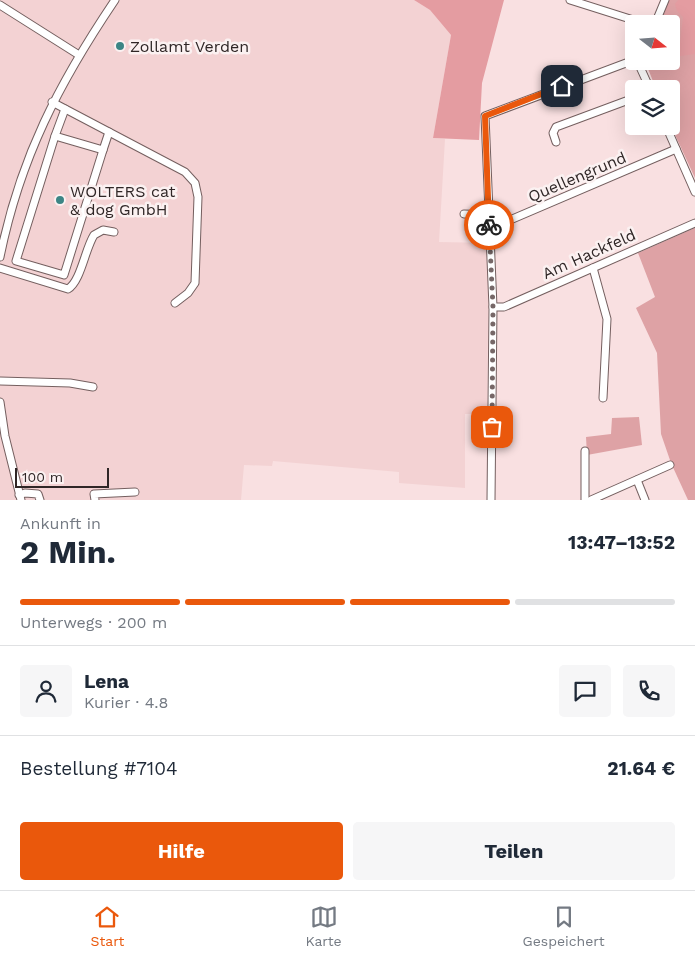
<!DOCTYPE html>
<html lang="de">
<meta charset="utf-8">
<style>
:root{--surface:#fff;--page:#f6f6f7;--text:#1f2937;--muted:#747a83;--line:#e0e1e3;--accent:#ea580c}
body{margin:0;font-family:"Work Sans",sans-serif;background:var(--page);color:var(--text);height:100vh;display:flex;flex-direction:column;font-size:19px;white-space:nowrap}
*{box-sizing:border-box;margin:0}
p{font-size:16px;color:var(--muted)}
.icon{flex:none;width:28px;height:28px;fill:none;stroke:currentColor;stroke-width:2;stroke-linecap:round;stroke-linejoin:round}
.map{position:relative;height:500px;overflow:hidden}
.drawer{display:flex;flex-direction:column;background:var(--surface);flex:1}
.drawer>*{flex:none}
.needle{width:32px;rotate:107deg}
.fabs{position:absolute;left:625px;top:15px;display:grid;gap:10px}
.fabs a{display:grid;place-items:center;width:55px;height:55px;border-radius:5px;background:var(--surface);box-shadow:0 5px 20px #0002;font-size:25px}
.scale{position:absolute;left:15px;bottom:12px;width:94px;box-sizing:border-box;padding-left:5px;border:2px solid #2f2626;border-top:0;font-size:14px;line-height:18px;white-space:nowrap;color:#2f2626;-webkit-text-stroke:4px #fbf1f1;paint-order:stroke}
.pin{position:absolute;display:grid;place-items:center;width:42px;height:42px;color:#fff;margin:-21px;border-radius:10px;box-shadow:0 2px 8px #0006}
.courier{position:absolute;display:grid;place-items:center;width:50px;height:50px;margin:-25px;border:4px solid #ea580c;border-radius:50%;background:#fff;color:#222;box-shadow:0 1px 6px #0007}
.summary em{font-style:normal;font-weight:700}
.summary div{display:flex;flex-direction:column-reverse}
.summary{display:flex;align-items:center;justify-content:space-between;height:85px;padding:0 20px}
h1{font-size:32px;font-weight:700;line-height:38px}
.bar{display:grid;grid-template-columns:repeat(4,1fr);gap:8px 5px;align-content:center;height:60px;padding:0 20px}
.bar i{height:6px;border-radius:4px;background:var(--line)}
.bar .active{background:var(--accent)}
.bar p{grid-column:span 4}
.line{display:flex;align-items:center;gap:12px;padding:0 20px;border-top:1px solid var(--line)}
.line div{flex:1}
.round{display:grid;place-items:center;flex:none;width:52px;height:52px;border-radius:5px;background:var(--page)}
.cta{display:flex;gap:10px;margin-top:auto;padding:10px 20px}
.cta a{flex:1;height:58px;border-radius:5px;background:var(--accent);color:#fff;font-size:20px;font-weight:700;line-height:58px;text-align:center}
.cta a+a{background:var(--page);color:var(--text)}
.tab-bar{display:flex;justify-content:space-around;align-items:center;height:70px;border-top:1px solid var(--line);background:var(--surface);font-size:14px;color:var(--muted)}
.tab-bar a{display:grid;justify-items:center;gap:2px}
.tab-bar .active{color:var(--accent)}
.map>svg:first-child{display:block}
</style>
<div class="map">
<svg width="695" height="500" viewBox="0 0 695 500">
<rect width="100%" height="100%" fill="#f9e0e1"/>
<polygon fill="#f3d2d3" points="0,0 414,0 430,10 451,35 433,138 445,139 439,242 489,243 487,414 465,414 465,488 399,483 399,472 273,461 272,466 244,465 241,500 0,500"/>
<g fill="#dea2a5">
<polygon points="669,0 695,0 695,178 671,126 671,89 656,89 645,61 671,61 671,24 660,24"/>
<polygon points="695,228 695,500 688,500 671,463 661,434 657,353 636,308 655,297 638,253"/>
<polygon points="639,417 642,445 587,455 586,437 611,434 612,418"/>
</g>
<g fill="#e49ca1">
<polygon points="414,0 504,0 482,83 479,140 433,138 451,35 430,10"/>
<polygon points="678,0 695,0 695,54 674,57 671,57 671,43 680,43 683,17 677,11 675,4"/>
</g>
<g fill="none" stroke-linecap="round" stroke-linejoin="round">
<defs>
<g id="minor">
<polyline points="570,0 646,24"/>
<polyline points="0,5 79,55"/>
<polyline points="655,24 665,0"/>
<polyline points="641,61 640,67 650,89"/>
<polyline points="52,102 185,172 195,183 198,197 195,283 188,293 175,303"/>
<polyline points="65,109 55,136 103,150 109,132"/>
<polyline points="666,126 695,192"/>
<polyline points="55,136 16,261 64,275 103,150"/>
<polyline points="556,142 553,133 556,127 634,98"/>
<polyline points="464,214 489,215"/>
<polyline points="489,229 676,149"/>
<path d="M 0,257 C 20,158 59,83 115,0"/>
<path d="M 0,268 L 68,289 C 81,281 85,249 94,235 L 103,230 L 114,232"/>
<polyline points="593,268 607,319 603,398"/>
<polyline points="493,307 504,307 695,223"/>
<polyline points="0,381 70,383 93,387"/>
<polyline points="0,402 5,436 21,500"/>
<polyline points="585,451 585,500"/>
<polyline points="637,480 645,500"/>
<polyline points="19,495 25,493 38,494 40,500"/>
<polyline points="95,500 94,494 135,492"/>
<polyline points="491,500 493,307 485,116 634,60"/>
<polyline points="591,500 670,465"/>
</g>
</defs>
<use href="#minor" stroke="#745f5f" stroke-width="9"/>
<use href="#minor" stroke="#fff" stroke-width="7"/>
</g>
<g fill="none" stroke-linecap="round" stroke-linejoin="round">
<polyline stroke="#766767" stroke-width="5" stroke-dasharray="0 9" points="489,225 493,307 492,427"/>
<polyline stroke="#ea580c" stroke-width="6" points="489,225 485,116 562,86"/>
</g>
<g fill="#3c8585" stroke="#fbf1f1" stroke-width="2">
<circle cx="120" cy="46" r="5"/>
<circle cx="60" cy="200" r="5"/>
</g>
<g text-anchor="middle" dominant-baseline="central" stroke-width="5" stroke-linejoin="round" paint-order="stroke">
<g font-size="16" fill="#2f2626" stroke="#fbf1f1" text-anchor="start">
<text x="130" y="46">Zollamt Verden</text>
<text x="70" y="191">WOLTERS cat<tspan x="70" dy="18">&amp; dog GmbH</tspan></text>
</g>
<g font-size="16" fill="#2f2626" stroke="#fbf1f1">
<text transform="translate(577 177) rotate(-23)">Quellengrund</text>
<text transform="translate(589 254) rotate(-24)">Am Hackfeld</text>
</g>
</g>
</svg>
<div class="fabs">
<a><svg class="needle" viewBox="-14 -14 28 28"><path d="M0-13l5 13h-10z" fill="#e53935"/><path d="M0 13l5-13h-10z" fill="#747a83"/></svg></a>
<a><svg class="icon" aria-label="layers" viewBox="0 0 24 24"><path d="M12 4l9 5-9 5-9-5zM3 14l9 5 9-5"/></svg></a>
</div>
<div class="scale">100 m</div>
<div class="pin" style="left:492px;top:427px;background:#ea580c"><svg class="icon" aria-label="bag" viewBox="0 0 24 24"><path d="M5 8h14l-1 12H6zM9 8a3 3 0 0 1 6 0"/></svg></div>
<div class="pin" style="left:562px;top:86px;background:#1f2937"><svg class="icon" aria-label="home" viewBox="0 0 24 24"><path d="M3 11l9-7 9 7M6 9v11h12V9"/></svg></div>
<div class="courier" style="left:489px;top:225px"><svg class="icon" aria-label="bike" viewBox="0 0 24 24"><circle cx="6" cy="16" r="4"/><circle cx="18" cy="16" r="4"/><path d="M6 16l4-8h5l3 8M10 8l3 8H6M13 5h3"/></svg></div>
</div>
<section class="drawer">
<div class="summary"><div><h1>2 Min.</h1><p>Ankunft in</p></div><em>13:47–13:52</em></div>
<div class="bar"><i class="active"></i><i class="active"></i><i class="active"></i><i></i><p>Unterwegs · 200 m</p></div>
<div class="line" style="height:90px"><a class="round"><svg class="icon" aria-label="person" viewBox="0 0 24 24"><circle cx="12" cy="8" r="4"/><path d="M4 21q1-7 8-7t8 7"/></svg></a><div><b>Lena</b><p>Kurier · 4.8</p></div><a class="round"><svg class="icon" aria-label="chat" viewBox="0 0 24 24"><path d="M4 5h16v11H9l-5 4z"/></svg></a><a class="round"><svg class="icon" aria-label="phone" viewBox="0 0 24 24"><path d="M5 4h4l2 5-3 2q2 4 5 5l2-3 5 2v4C11 20 4 13 5 4z"/></svg></a></div>
<div class="line" style="height:65px"><div>Bestellung #7104</div><b>21.64 €</b></div>
<div class="cta"><a>Hilfe</a><a>Teilen</a></div>
</section>
<nav class="tab-bar">
<a class="active"><svg class="icon" aria-label="home" viewBox="0 0 24 24"><path d="M3 11l9-7 9 7M6 9v11h12V9"/></svg>Start</a>
<a><svg class="icon" aria-label="map" viewBox="0 0 24 24"><path d="M3 6l6-2 6 2 6-2v14l-6 2-6-2-6 2zM9 4v14M15 6v14"/></svg>Karte</a>
<a><svg class="icon" aria-label="saved" viewBox="0 0 24 24"><path d="M7 4h10v16l-5-4-5 4z"/></svg>Gespeichert</a>
</nav>
